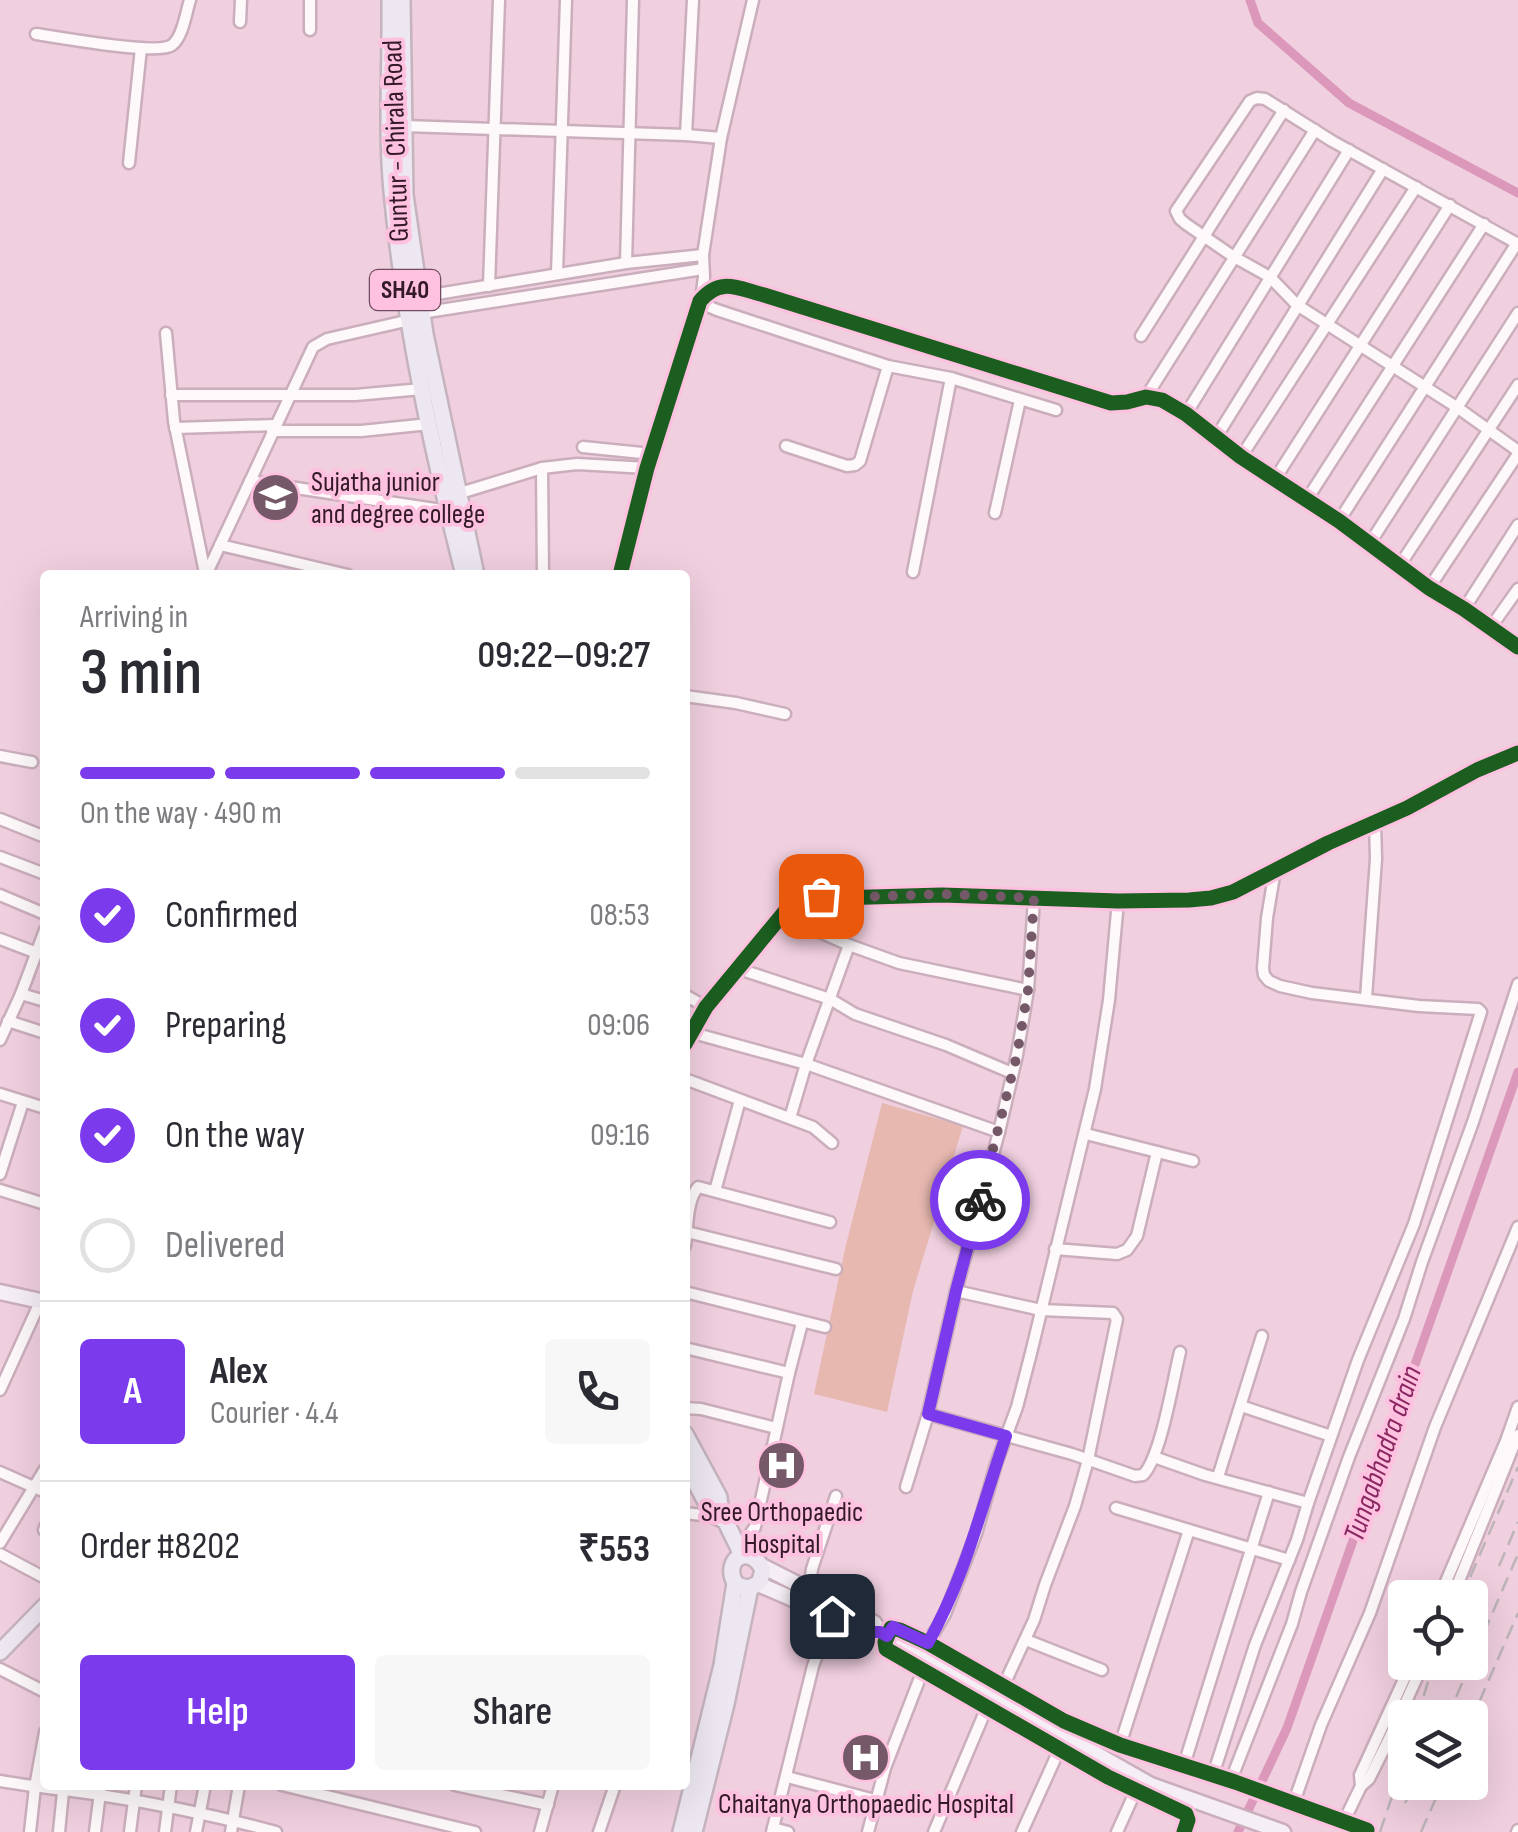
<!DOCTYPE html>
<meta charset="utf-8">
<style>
:root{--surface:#fff;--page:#f7f7f7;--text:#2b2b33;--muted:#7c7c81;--line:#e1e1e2;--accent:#7c3aed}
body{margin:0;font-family:"Sofia Sans Condensed",sans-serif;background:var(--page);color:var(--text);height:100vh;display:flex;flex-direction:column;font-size:38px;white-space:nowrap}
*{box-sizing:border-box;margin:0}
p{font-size:32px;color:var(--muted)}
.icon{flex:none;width:55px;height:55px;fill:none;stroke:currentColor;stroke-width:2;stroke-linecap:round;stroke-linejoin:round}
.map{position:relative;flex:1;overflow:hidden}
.sheet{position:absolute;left:40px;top:570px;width:650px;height:1220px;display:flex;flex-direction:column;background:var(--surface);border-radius:10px;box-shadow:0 10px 40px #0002}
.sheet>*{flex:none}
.buttons{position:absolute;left:1388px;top:1580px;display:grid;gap:20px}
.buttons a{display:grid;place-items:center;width:100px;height:100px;border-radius:10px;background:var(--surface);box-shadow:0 10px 40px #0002;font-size:50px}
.pin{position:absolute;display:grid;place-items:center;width:85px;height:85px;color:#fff;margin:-42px;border-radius:20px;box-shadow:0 5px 15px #0006}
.courier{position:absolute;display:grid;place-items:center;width:100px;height:100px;margin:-50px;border:8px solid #7c3aed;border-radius:50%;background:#fff;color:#222;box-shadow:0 2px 12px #0007}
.head em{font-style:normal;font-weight:600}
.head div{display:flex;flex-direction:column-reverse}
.head{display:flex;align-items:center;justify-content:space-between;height:170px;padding:0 40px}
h1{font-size:65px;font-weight:600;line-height:75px}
.bar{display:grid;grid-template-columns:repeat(4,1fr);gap:15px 10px;align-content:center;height:120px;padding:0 40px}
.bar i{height:12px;border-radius:8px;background:var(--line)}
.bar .selected{background:var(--accent)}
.bar p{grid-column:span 4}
.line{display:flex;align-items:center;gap:25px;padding:0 40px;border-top:2px solid var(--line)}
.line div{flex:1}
.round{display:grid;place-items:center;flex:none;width:105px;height:105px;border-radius:10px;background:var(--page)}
ol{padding:0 40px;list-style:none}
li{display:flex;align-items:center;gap:30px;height:110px}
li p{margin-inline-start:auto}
li .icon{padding:10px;border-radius:50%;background:var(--accent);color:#fff;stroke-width:4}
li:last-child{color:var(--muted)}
li i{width:55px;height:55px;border:5px solid var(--line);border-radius:50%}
.cta{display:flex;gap:20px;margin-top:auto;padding:20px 40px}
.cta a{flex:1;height:115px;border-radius:10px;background:var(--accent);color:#fff;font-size:40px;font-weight:600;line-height:115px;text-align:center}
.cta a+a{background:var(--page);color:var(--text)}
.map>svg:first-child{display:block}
</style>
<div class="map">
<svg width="1518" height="1832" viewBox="0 0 1518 1832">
<rect width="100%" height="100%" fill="#f0cfdf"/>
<polygon fill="#e7b8af" points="882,1103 963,1126 913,1291 887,1412 814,1394 845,1249"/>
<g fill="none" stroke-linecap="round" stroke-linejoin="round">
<g stroke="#db98bb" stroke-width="9">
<polyline points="1250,0 1258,23 1349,103 1518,193"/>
<polyline points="1238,1832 1287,1728 1518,1072"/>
</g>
<defs>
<g id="street">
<polyline points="240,22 241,0"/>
<polyline points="310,30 310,0"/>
<path d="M 36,34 C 58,37 158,56 172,45 C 183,37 186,12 190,0"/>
<polyline points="404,126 686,135 721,138"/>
<polyline points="686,135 693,0"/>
<polyline points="129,163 141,48"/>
<polyline points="1518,244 1332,141 1265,99 1257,98 1250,101 1176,211 1180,219 1186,224 1234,257 1270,277 1297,305 1458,408 1518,451"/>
<polyline points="626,263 633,0"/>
<polyline points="557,274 566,0"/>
<polyline points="489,286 499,0"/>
<polyline points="419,297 626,263 703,255"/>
<polyline points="704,299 710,307 717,310 888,366 951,378 1056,410"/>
<polyline points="701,300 704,277 703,255 721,138 753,0"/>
<polyline points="421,313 703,269"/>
<polyline points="166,333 174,421 205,573"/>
<polyline points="1141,336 1284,110"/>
<polyline points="171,395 355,395 422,389"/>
<polyline points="1146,397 1315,130"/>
<polyline points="1186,414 1349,150"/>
<polyline points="175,428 275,425"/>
<polyline points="272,431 361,431 429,424"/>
<polyline points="1215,439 1383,169"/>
<polyline points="786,446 847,466 855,465 860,461 888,366"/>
<polyline points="583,447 652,454"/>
<polyline points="1241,457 1416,187"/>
<polyline points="542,468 543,575"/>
<polyline points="1275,479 1450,205"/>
<polyline points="250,481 448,511"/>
<polyline points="457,494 542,468 577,464 647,468"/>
<polyline points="1306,501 1484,224"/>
<polyline points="995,513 1020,400"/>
<polyline points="1339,521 1517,243"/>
<polyline points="1370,543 1518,313"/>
<polyline points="220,545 348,575"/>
<polyline points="1400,565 1518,385"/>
<polyline points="913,572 951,378"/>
<polyline points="206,575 313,347 327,339 410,320"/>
<path d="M 620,575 L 647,468 L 700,301 C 720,277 737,288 764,295 L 1111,403 L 1127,402 L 1146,397 L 1162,400 L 1186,414 L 1241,457 L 1339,521 L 1429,588 L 1464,609 L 1518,647"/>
<polyline points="1429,588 1518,454"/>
<polyline points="1464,609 1518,525"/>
<polyline points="1491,627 1518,589"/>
<polyline points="685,696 736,703 785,714"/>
<polyline points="0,756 32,762"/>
<polyline points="0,819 45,837"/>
<polyline points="0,857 45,874"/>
<polyline points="1275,870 1267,918 1263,968 1264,975 1269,981 1280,986 1312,993 1419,1006 1478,1009 1481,1012 1414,1224 1358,1360 1308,1503"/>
<polyline points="0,895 45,914"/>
<polyline points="781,915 849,945 899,963 1028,990"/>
<polyline points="0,939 37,953"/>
<polyline points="736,968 830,999 855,1014 946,1045 1012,1073"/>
<polyline points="21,994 45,1001"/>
<polyline points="685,995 706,1007"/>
<polyline points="1366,998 1376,859 1375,823"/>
<polyline points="8,1021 45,1033"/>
<polyline points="693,1033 806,1064 999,1132"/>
<polyline points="0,1040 21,994 45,930"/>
<polyline points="685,1044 706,1007 792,903 821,897 836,898 942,895 1118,901 1189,900 1211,898 1233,892 1328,843 1407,808 1477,770 1518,753"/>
<polyline points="685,1079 813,1127 832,1143"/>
<polyline points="0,1094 45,1108"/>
<polyline points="790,1118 806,1064 849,945"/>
<polyline points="1086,1134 1193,1161"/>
<polyline points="0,1174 23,1102"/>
<polyline points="0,1190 45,1204"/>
<polyline points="715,1191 740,1100"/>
<polyline points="687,1232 836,1269"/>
<path d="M 685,1246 C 688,1227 686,1202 698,1187 L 830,1222"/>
<polyline points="1055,1249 1117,1254 1127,1250 1137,1236 1157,1152"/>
<polyline points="956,1291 1041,1310 1113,1313 1117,1319 1088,1460 1075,1506 1045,1585 1034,1620 1003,1687"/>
<polyline points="685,1292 825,1327"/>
<polyline points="685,1348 789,1373"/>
<polyline points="0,1390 41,1300"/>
<polyline points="1241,1406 1331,1436"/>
<polyline points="685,1408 701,1409 776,1428"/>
<path d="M 928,1414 L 1072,1454 L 1135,1476 L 1143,1475 C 1161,1457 1173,1380 1180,1352"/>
<polyline points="1154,1457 1205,1475 1308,1503 1297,1540 1255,1645 1213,1775"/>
<polyline points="0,1472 45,1492"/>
<polyline points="1218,1477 1262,1336"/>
<polyline points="906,1487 928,1414 956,1291 999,1132 1017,1055 1028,990 1034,899"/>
<polyline points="1116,1508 1289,1560"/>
<polyline points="685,1513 710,1516 729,1525"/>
<polyline points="44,1530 45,1527"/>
<polyline points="0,1543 45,1469"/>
<polyline points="738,1544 748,1537 755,1527 789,1373 802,1323"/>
<polyline points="0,1554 45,1578"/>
<polyline points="809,1590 812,1569 836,1496"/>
<polyline points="1439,1598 1506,1441 1518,1407"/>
<polyline points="1452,1598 1518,1435"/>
<polyline points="1026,1640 1102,1670"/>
<polyline points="928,1643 945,1614 976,1534 996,1464 1017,1407 1031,1353 1095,1089 1109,1000 1118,901"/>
<polyline points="0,1669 45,1692"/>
<polyline points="1120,1745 1189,1530"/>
<polyline points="1184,1765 1269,1492"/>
<polyline points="787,1777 875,1800"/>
<polyline points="1231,1780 1292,1624 1301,1592 1349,1457 1404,1319 1422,1262 1473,1122 1518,984"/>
<path d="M 0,1781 C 33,1787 67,1790 100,1795 C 159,1804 218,1816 276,1832"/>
<polyline points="282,1785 475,1832"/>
<polyline points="455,1785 548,1805"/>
<polyline points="1361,1786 1360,1775 1412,1662"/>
<polyline points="1294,1802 1321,1725 1370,1613 1435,1427 1518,1227"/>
<polyline points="1344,1821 1361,1786 1369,1779 1389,1739 1424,1662"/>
<polyline points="773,1828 788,1832"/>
<polyline points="30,1832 35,1787 45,1732"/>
<polyline points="59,1832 63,1792"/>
<polyline points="95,1832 101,1785"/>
<polyline points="130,1832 136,1785"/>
<polyline points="165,1832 171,1785"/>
<polyline points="196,1832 205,1785"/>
<polyline points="231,1832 239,1785"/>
<polyline points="540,1832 553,1785"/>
<polyline points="599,1832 615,1785"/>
<polyline points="772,1832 813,1666 831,1616"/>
<polyline points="868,1832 885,1768 923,1670"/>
<polyline points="934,1832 987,1707"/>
<polyline points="1022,1832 1060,1748"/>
<polyline points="1117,1832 1136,1790"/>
<polyline points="1184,1832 1188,1820 1186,1814 1108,1777 886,1649 885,1642 891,1628 900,1630 928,1643 1064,1721 1120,1745 1235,1782 1367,1830"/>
<polyline points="1517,1832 1518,1830"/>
</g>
<g id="secondary">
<polyline points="0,1292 45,1302"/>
<polyline points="762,1566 874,1623 879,1631 1151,1785 1283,1832"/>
<polyline points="758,1584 869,1632 879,1631"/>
</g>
<g id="primary">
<path d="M 390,0 C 391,63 386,128 392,191 C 404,321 432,449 464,575"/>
<polyline points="402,0 405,195 425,334 476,575"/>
<path d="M 685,1434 L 719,1497 C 720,1517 735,1537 742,1556"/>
<polyline points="685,1462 706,1502 719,1509"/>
<polyline points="0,1652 45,1606"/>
<path d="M 681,1832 L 722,1665 L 735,1583 C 722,1558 751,1543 763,1570 L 760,1581 C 753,1589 744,1590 735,1583"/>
<polyline points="694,1832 726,1704 750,1588"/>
</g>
</defs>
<use href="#street" stroke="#cbaebc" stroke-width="15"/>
<use href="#secondary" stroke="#cbaebc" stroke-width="19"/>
<use href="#primary" stroke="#c5b3bd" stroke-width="20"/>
<use href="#street" stroke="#fdf8fa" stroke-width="10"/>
<use href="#secondary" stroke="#f5eff5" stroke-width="14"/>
<use href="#primary" stroke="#ede7f1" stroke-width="15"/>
<g stroke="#bdb4b9" stroke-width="2.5" stroke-dasharray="15 8" stroke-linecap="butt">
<polyline points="1499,1566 1518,1522"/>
<polyline points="1461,1598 1518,1467"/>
<polyline points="1417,1718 1434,1662"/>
<polyline points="1447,1718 1518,1554"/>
<polyline points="1470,1723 1518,1613"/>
<polyline points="1405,1803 1416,1782"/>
<polyline points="1380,1832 1405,1758"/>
<polyline points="1421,1832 1443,1782"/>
</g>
<defs>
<g id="cycleway">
<path d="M 620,575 L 647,468 L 700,301 C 720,277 737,288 764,295 L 1111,403 L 1127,402 L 1146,397 L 1162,400 L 1186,414 L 1241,457 L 1339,521 L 1429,588 L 1464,609 L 1518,647"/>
<polyline points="685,1044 706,1007 792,903 821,897 836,898 942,895 1118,901 1189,900 1211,898 1233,892 1328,843 1407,808 1477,770 1518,753"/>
<polyline points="1184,1832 1188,1820 1186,1814 1108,1777 886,1649 885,1642 891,1628 900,1630 928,1643 1064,1721 1120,1745 1235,1782 1367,1830"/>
</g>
</defs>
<use href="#cycleway" stroke="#fec1df" stroke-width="21"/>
<use href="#cycleway" stroke="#1b5e20" stroke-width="15"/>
</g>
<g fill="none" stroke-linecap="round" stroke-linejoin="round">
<polyline stroke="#765968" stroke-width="10" stroke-dasharray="0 18" points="821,896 836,898 942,894 1034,898 1028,990 1017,1055 980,1200"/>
<path stroke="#7c3aed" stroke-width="12" d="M 832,1616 L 869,1632 L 880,1632 L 887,1636 L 893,1627 L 928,1643 C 966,1575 981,1508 1006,1436 L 928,1414 L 956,1291 L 980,1200"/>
</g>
<defs>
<symbol id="university-disc" viewBox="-11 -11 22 22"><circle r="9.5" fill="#765968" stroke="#fec1df"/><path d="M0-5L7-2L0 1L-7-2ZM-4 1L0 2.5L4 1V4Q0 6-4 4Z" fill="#fff"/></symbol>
<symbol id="hospital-disc" viewBox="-11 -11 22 22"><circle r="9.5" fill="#765968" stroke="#fec1df"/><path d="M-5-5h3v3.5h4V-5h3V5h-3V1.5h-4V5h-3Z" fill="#fff"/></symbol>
</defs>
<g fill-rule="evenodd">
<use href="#university-disc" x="248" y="470" width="55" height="55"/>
<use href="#hospital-disc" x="754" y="1438" width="55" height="55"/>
<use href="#hospital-disc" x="838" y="1730" width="55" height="55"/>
</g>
<g text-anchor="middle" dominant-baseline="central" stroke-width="8" stroke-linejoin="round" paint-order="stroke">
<rect fill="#fec1df" stroke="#714b5f" stroke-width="2.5" x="370" y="270" width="70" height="40" rx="8"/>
<g font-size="25" font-weight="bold" fill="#341928">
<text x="405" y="290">SH40</text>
</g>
<g font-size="28" fill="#341928" stroke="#fec1df">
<text transform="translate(396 141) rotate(-92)">Guntur - Chirala Road</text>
</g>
<g font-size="28" fill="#341928" stroke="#fec1df">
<text x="311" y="482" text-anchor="start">Sujatha junior<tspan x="311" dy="32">and degree college</tspan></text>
<text x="782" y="1512">Sree Orthopaedic<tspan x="782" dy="32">Hospital</tspan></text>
<text x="866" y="1804">Chaitanya Orthopaedic Hospital</text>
</g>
<g font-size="30" font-style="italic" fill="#892862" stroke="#fec1df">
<text transform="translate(1383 1454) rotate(-71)">Tungabhadra drain</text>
</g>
</g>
</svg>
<div class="buttons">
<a><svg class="icon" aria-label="locate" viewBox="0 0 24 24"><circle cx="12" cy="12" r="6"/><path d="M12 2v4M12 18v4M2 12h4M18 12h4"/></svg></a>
<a><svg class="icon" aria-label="layers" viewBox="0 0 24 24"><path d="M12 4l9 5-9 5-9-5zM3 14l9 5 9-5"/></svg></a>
</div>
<div class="pin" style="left:821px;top:896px;background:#ea580c"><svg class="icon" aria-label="bag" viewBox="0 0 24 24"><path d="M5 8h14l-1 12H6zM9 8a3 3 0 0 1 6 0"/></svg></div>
<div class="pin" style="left:832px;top:1616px;background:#1f2937"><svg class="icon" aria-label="home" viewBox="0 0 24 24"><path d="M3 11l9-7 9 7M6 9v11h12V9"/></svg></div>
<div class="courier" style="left:980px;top:1200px"><svg class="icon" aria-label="bike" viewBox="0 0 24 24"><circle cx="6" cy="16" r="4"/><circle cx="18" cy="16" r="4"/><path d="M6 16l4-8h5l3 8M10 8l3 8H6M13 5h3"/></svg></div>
<section class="sheet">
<div class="head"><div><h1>3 min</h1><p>Arriving in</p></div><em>09:22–09:27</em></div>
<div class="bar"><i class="selected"></i><i class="selected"></i><i class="selected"></i><i></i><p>On the way · 490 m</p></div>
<ol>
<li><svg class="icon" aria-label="check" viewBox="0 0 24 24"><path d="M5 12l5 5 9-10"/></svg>Confirmed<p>08:53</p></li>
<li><svg class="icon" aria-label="check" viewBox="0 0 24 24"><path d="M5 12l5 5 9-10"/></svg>Preparing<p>09:06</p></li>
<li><svg class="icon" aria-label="check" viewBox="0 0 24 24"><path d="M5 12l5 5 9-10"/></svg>On the way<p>09:16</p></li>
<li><i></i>Delivered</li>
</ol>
<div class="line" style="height:180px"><b class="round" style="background:var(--accent);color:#fff">A</b><div><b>Alex</b><p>Courier · 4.4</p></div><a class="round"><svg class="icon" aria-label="phone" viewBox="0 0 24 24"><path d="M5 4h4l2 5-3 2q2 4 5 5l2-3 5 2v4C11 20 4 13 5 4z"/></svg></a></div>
<div class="line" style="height:130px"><div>Order #8202</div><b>₹553</b></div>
<div class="cta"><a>Help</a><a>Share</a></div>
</section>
</div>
